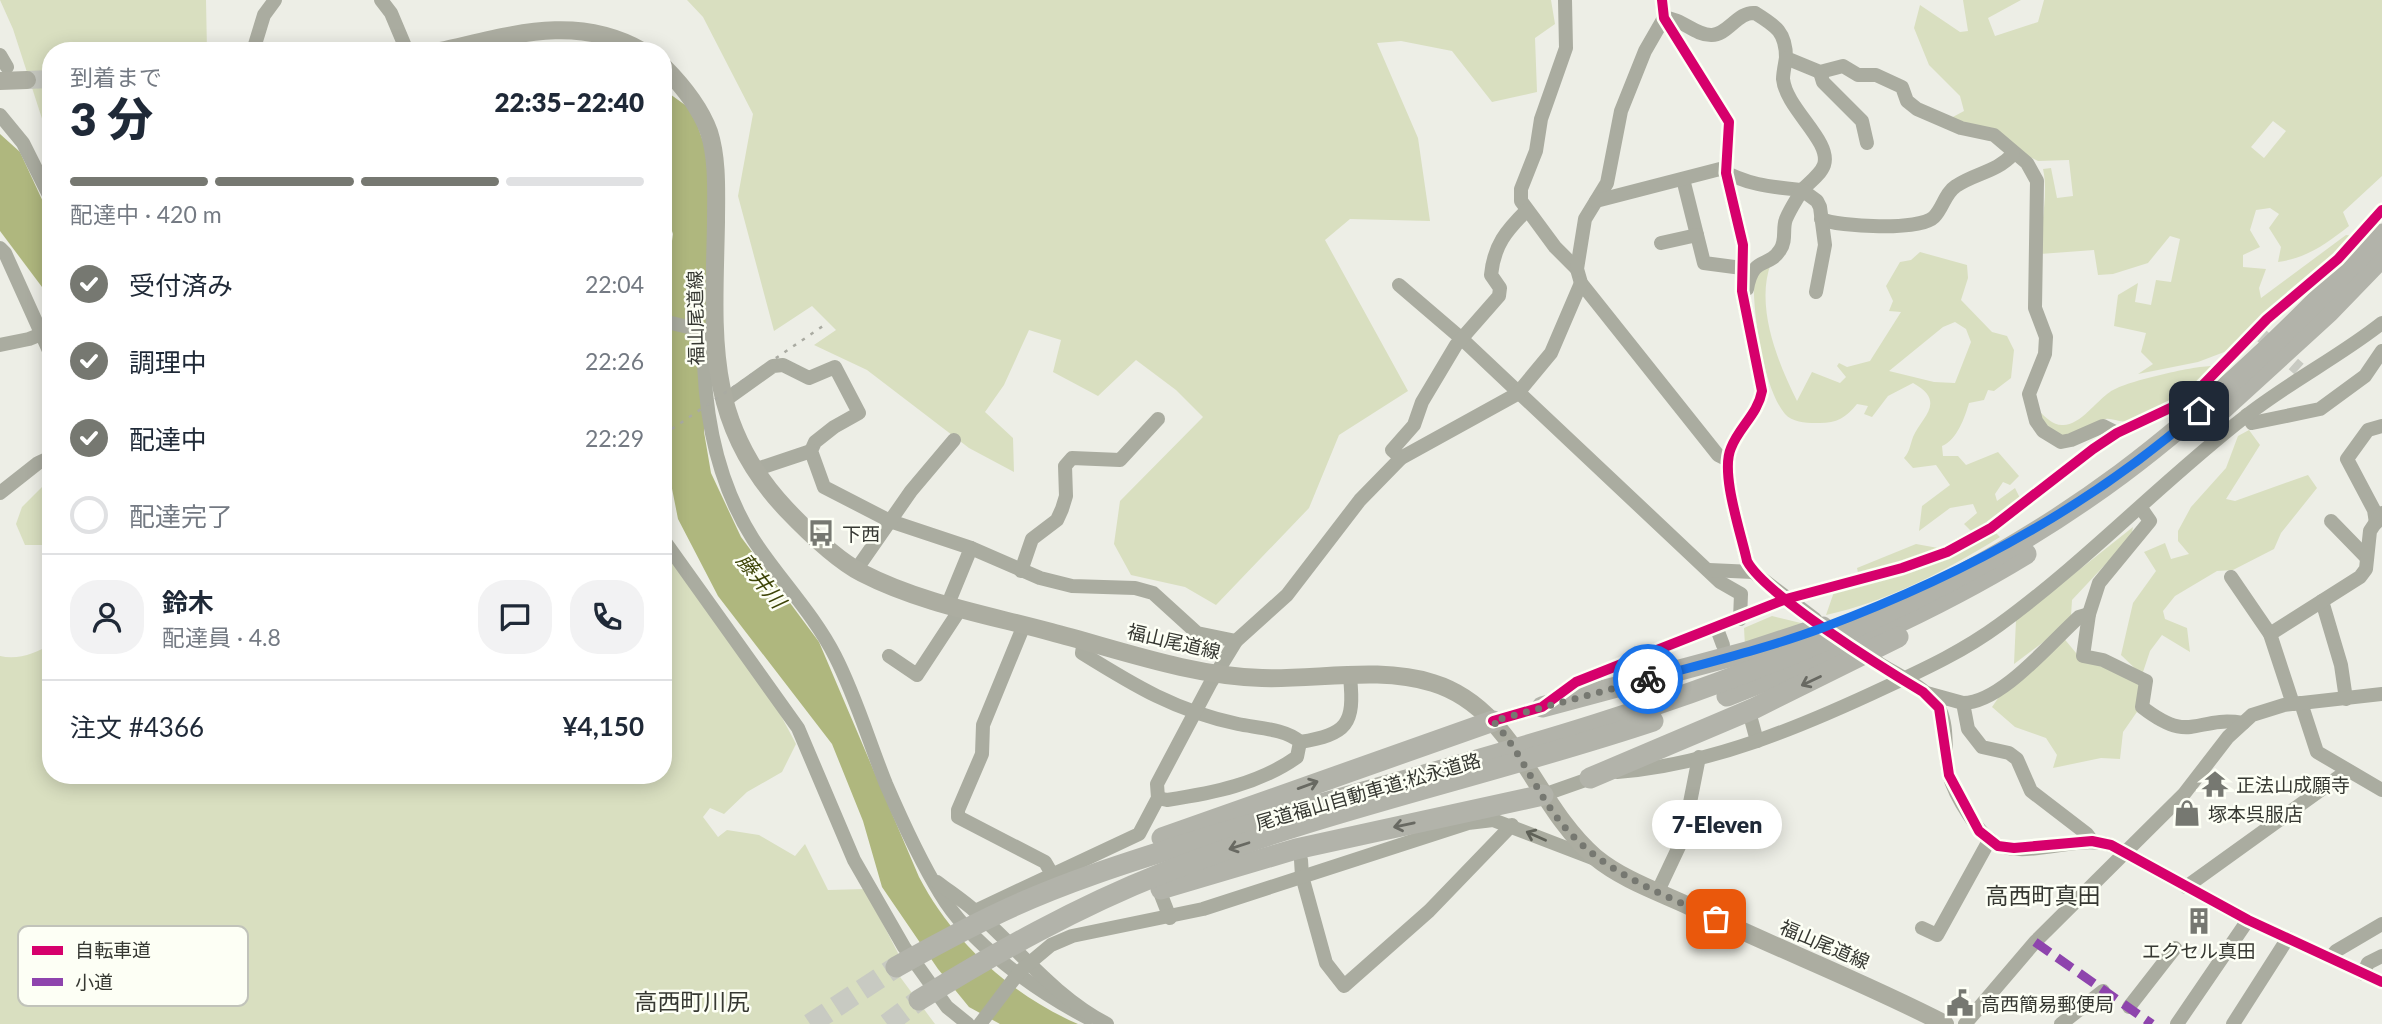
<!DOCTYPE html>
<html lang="ja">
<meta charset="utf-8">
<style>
:root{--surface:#fff;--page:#f2f2f3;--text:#1f2937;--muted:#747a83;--line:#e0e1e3;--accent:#767871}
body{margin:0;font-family:Lato,"Noto Sans JP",sans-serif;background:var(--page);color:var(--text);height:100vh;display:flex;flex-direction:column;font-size:26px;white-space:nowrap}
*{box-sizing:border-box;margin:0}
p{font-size:23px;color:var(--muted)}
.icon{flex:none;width:38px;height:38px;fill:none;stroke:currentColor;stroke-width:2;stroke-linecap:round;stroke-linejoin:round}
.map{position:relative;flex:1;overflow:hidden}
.panel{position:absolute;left:42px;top:42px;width:630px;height:742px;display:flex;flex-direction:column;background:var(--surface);border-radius:28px;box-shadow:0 4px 18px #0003}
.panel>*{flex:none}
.pin{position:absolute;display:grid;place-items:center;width:60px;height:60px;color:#fff;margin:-30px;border-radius:14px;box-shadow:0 4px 10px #0006}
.courier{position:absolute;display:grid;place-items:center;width:70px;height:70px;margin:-35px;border:5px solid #1a73e8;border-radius:50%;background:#fff;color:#222;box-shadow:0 2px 9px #0007}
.bubble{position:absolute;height:49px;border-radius:24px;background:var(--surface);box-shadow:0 4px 18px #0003;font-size:23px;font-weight:800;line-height:49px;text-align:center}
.overview em{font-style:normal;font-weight:800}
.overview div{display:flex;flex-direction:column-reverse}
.overview{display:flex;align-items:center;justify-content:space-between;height:119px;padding:0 28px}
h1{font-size:46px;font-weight:800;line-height:52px}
.bar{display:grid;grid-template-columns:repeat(4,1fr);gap:10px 7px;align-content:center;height:84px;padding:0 28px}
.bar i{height:9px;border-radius:5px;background:var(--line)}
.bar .active{background:var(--accent)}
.bar p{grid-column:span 4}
.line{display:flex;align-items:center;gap:18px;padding:0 28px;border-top:2px solid var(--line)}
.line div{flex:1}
.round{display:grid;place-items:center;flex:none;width:74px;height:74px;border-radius:28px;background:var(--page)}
ol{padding:0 28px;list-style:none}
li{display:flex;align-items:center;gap:21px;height:77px}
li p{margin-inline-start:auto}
li .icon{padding:7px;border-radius:50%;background:var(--accent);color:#fff;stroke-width:4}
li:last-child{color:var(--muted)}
li i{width:38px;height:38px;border:4px solid var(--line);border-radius:50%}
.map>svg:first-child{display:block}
</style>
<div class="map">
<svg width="2382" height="1024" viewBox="0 0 2382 1024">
<rect width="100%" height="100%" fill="#edeee6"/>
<g fill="#d9dfc0" fill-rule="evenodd">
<polygon points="0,0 206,0 207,51 51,51 51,134 46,131 13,29"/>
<polygon points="687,0 1551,0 1555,24 1535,38 1537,92 1492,102 1452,51 1401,41 1377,43 1418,138 1430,221 1350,219 1325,240 1408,391 1339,435 1309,508 1216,605 1185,587 1131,575 1114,544 1120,501 1203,417 1176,390 1136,360 1098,396 1053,372 1061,340 1029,330 1004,385 985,412 1013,438 1014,472 969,448 867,370 814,345 836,330 812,306 774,331 738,196 753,114 703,17"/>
<path d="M 1963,0 L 2021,0 L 1988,18 L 1995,36 L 2038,22 L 2044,0 L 2382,0 L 2382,176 L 2343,212 L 2349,226 C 2326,244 2307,258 2278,262 L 2281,247 L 2269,228 L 2279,214 L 2270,208 L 2256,210 L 2250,230 L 2260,247 L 2243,255 L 2243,267 L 2266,269 L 2259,288 L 2261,298 L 2346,235 L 2353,236 L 2227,351 L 2198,362 L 2138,374 L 2153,364 L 2141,352 L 2146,333 L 2114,326 L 2118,295 L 2138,283 L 2135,302 L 2151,305 L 2156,280 L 2171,282 L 2180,239 L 2170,236 L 2148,263 L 2113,274 L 2098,275 L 2094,250 L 2040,254 C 2040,226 2049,195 2043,169 L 2051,168 L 2057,198 L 2073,196 L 2069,160 L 2038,161 L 1951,118 L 1964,111 L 1960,96 L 1929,65 L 1914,28 L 1920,5 L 1960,32 L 1968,31 ZM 2273,121 L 2286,131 L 2264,158 L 2251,147 Z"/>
<path d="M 1920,252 L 1967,265 L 1968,278 L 1961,300 L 1992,332 L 2007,336 L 2014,350 L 2011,378 L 1994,391 L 1988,390 L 1984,400 L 1969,403 C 1965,417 1957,440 1942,446 L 1943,456 L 1958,456 L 1966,465 L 1998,452 L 2019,476 L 2010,485 L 2003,482 L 1995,494 L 1997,501 L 2015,488 L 2021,500 L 1972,532 L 1964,524 L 1977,513 L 1973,504 L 1950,508 L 1919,531 L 1922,506 L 1950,485 L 1936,465 L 1913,468 L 1904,458 C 1910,451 1910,445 1913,437 C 1922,416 1947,402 1913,383 L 1888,396 L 1872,417 L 1864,414 L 1868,406 L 1857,404 C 1845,419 1835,424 1815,423 C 1805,423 1792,422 1785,414 C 1763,388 1752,309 1754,277 L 1771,263 C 1755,306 1777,361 1797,401 L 1812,372 L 1840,383 L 1846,377 L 1837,366 L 1839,363 L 1847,367 L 1870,361 L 1901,312 L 1889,311 L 1893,301 L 1886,286 L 1900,262 L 1911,260 ZM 1955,322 L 1966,329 L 1971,342 L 1955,383 L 1934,382 L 1889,371 L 1943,327 Z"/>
<path d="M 2214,366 C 2193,387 2157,417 2127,421 C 2120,423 2112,418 2106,419 C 2067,430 2080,451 2038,420 L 2039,411 C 2045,417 2053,425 2062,425 C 2080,426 2096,401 2110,392 C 2122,382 2197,365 2214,366 Z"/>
<polygon points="2249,430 2260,445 2226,499 2235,501 2308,475 2317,488 2281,533 2274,549 2233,570 2217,571 2175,596 2163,611 2165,619 2187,628 2190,652 2162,635 2150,651 2142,675 2121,655 2133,603 2156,571 2144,552 2165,543 2171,559 2189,554 2178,541 2178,531 2191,507 2226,468 2238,436"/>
<polygon points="51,478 51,545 25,545 16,524 22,507"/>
<polygon points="2133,527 2131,537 2072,600 2071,616 2061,629 2014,664 2016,620"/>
<path d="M 1994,531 L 2000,537 C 1947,570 1887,602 1826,615 L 1834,592 L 1955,556 Z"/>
<polygon points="1916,544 1938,548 1859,577 1857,568"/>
<path d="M 663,549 L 770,695 L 796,744 L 782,772 L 747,792 L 724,814 L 710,808 L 703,817 L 718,837 L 727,830 L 759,835 L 795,856 L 805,844 L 828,890 L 865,889 L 899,955 L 889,962 L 935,1024 L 0,1024 L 0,656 C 17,660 37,654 51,643 L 51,775 L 663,775 Z"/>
<polygon points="1772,616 1805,624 1745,646 1744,628"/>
<polygon points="2062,636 2081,659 2142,681 2139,709 2123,732 2120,759 2101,758 2053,768 2057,755 2046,738 2015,727 1992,707 2003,691"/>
</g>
<g fill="#afb77e">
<path d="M 663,89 L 692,110 L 705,147 L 711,192 L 704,432 L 711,473 L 741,537 L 819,642 L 919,877 C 953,942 1011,995 1078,1024 L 1000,1024 L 969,1007 L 938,969 L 882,887 L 863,821 L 832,744 L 718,596 L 678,519 L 663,443 L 663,304 L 673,234 L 663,204 Z"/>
<polygon points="0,134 20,152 51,219 51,299 0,231"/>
</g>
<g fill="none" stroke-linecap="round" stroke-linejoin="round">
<polyline stroke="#c8cac2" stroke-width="14" stroke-dasharray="14 7" stroke-linecap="butt" points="2262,336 2299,369"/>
<polyline stroke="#c8cac2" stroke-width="18" stroke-dasharray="18 9" stroke-linecap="butt" points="27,80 51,79"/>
<g stroke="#c8cac2" stroke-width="21" stroke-dasharray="21 10" stroke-linecap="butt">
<polyline points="810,1024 896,967"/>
<polyline points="887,1024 919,1000"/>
</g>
<g stroke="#aaaca0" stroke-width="14">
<polyline points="381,0 391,13 407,51"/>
<polyline points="1565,0 1566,48 1541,119 1536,151 1521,189 1521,201 1555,247 1577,269"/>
<path d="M 1662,0 L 1664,18 L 1729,122 L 1726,173 L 1743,245 L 1742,291 L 1762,391 C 1758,414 1739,427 1731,448 C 1720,473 1741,533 1747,561 L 1753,572 L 1815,619"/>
<path d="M 1664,18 C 1682,18 1694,35 1711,35 C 1727,36 1738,11 1755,13 C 1776,26 1786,32 1786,58 L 1820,72 L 1843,66 L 1858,75 L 1876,75 L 1902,87 L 1907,101 L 1917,109 L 1961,128 L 1994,135 L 2027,163 L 2037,181 L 2035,308 L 2046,337 L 2045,354 L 2029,394 L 2036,421 L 2043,431 L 2061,442 L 2071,440 L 2103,426 L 2117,433"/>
<polyline points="1664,18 1645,51 1621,111 1607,183 1585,219 1577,269 1581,283 1718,455 1728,460"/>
<polyline points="253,51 264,15 275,0"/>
<polyline points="0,55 7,67"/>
<polyline points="1820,72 1823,82 1862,121 1867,143"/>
<polyline points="0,115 23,143 51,199"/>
<polyline points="1683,179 1704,263 1742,268"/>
<path d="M 1596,201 L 1720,169 C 1746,185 1772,187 1802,190 C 1809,183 1821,174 1824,165 C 1832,141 1786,109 1783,79 C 1783,73 1785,64 1786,58"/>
<path d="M 1821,219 C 1839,227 1920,231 1934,217 C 1943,208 1945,193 1956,186 C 1975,173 1997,172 2013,154"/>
<polyline points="1661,243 1697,235"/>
<polyline points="0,248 5,253 51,355"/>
<polyline points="1399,285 1462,339 1720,582 1741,594 1740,619"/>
<path d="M 1747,289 C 1753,255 1768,269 1780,250 C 1787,240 1782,229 1786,219 C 1790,209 1797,199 1802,190 L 1817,201 L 1820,207 L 1825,245 L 1816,292"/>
<polyline points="663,321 713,333"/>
<path d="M 704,331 C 702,404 714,477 753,539 C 779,579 813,613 835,656 C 856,697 869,742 886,784 C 902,821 919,859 940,893 C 970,944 1036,991 1088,1018 L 1089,1015"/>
<polyline points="0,345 29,339 49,331"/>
<polyline points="724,401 773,366 783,365 809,378 835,367 859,413 834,427 815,442 811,451 824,487 890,521 971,548 1040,578 1072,586 1135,588 1153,593 1197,633 1236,641"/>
<polyline points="2247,415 2252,423 2320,409 2365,376 2382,351"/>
<path d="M 1401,458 L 1392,450 L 1414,425 L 1422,402 L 1456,345 L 1499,296 L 1500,288 L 1491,275 C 1494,245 1506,231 1527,210"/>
<polyline points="754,470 811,451"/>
<polyline points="0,493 38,463 51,457"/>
<path d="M 2141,508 L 2150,521 L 2099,583 L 2089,614 L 2083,656 L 2103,660 L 2146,681 L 2142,707 C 2192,746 2195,715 2243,723"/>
<polyline points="2331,521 2367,558"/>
<polyline points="2376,523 2374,510 2347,459 2368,430 2382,426"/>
<polyline points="663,539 798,728 854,860 904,947 947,1007 968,1024"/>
<polyline points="856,570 911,491 954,440"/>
<polyline points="1709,570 1753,572"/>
<polyline points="1021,571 1032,539 1057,520 1062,509 1066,496 1065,466 1072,458 1120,460 1158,419"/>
<polyline points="2231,577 2270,634 2293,704"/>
<polyline points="2322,601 2341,665 2346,699"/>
<polyline points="948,604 971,548"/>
<polyline points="1024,625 983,725 982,754 958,810 958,817 1045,862 1052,874"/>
<polyline points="1717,629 1723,645"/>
<polyline points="2270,634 2360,577 2366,569 2370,531 2382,513"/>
<path d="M 1084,641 L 1082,653 C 1135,686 1176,711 1238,724 C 1257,728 1286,729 1300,742 L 1297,757 C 1259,784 1213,793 1167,800 L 1158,798"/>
<polyline points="889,656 917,675 961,608"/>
<path d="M 1877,662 C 1896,675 1931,689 1940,710 C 1949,730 1943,753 1949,774 C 1954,794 1980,839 2000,846 C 2033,857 2075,835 2111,845 L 2248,920 L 2382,982"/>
<polyline points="1923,692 1963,703 1968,729 1982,747 2009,753 2017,759 2031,791 2087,834 2092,841"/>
<path d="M 1963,703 C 2001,703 2050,643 2079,617 L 2089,614"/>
<polyline points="2301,703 2317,752 2382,790"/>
<polyline points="1751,719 1757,741"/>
<polyline points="1493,721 1542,707 1576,682 1786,599 1902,568 1947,552 1991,528 2093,449 2117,433 2183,402 2200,388 2267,319 2338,259 2382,210"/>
<path d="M 1300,742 C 1347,734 1355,725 1350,677"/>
<path d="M 1617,772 C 1711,765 1803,726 1888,686 C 1927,668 1965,650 1999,625 C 2087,561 2161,482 2246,416 C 2289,382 2339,357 2382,323"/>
<polyline points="1543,795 1597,776"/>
<polyline points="1301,860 1302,876 1326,963 1344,986 1429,911 1512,825"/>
<path d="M 937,882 C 950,892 964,901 976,912 C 1019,950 1055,997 1107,1024"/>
<polyline points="1156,882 1170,918"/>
<polyline points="2186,887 2347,771"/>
<polyline points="1658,891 1683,838 1699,757"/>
<polyline points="975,911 1139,834 1158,798 1157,784 1211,682 1236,641 1287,595 1360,500 1401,458 1517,394 1551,353 1581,283"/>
<polyline points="1922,928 1937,935 1990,839"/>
<polyline points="2330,958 2336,951 2382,924"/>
<polyline points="2363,974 2368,963 2382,956"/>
<polyline points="2129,1007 2175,948"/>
<polyline points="980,1024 1020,971 1051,945 1072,936 1203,909 1468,823 1493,820 1595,859"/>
<polyline points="1965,1024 2035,942 2184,794 2228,737 2252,715 2284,705 2382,694"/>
<polyline points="2061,1024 2103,991"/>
<polyline points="2177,1024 2248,920"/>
<polyline points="2233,1024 2288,938"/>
</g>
<g stroke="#acada1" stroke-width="18">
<path d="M 440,51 C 510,36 575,13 642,51"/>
<path d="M 663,66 C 682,85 700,107 709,132 C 718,160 716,194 716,222 C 714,334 703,421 786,509 C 807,531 835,559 862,573 C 920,603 988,615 1051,632 C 1120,650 1191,676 1262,678 C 1317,680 1379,666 1433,683 C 1515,708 1534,805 1595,857 C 1623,880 1659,892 1691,907 C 1775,948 1862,981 1945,1024"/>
<polyline points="0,81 27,80"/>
</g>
<g stroke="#b2b3aa" stroke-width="21">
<polyline points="2203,427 2329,312 2382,257"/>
<path d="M 1727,696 C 1830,655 1931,612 2026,554"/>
<polyline points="1542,707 1747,652 1823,627"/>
<polyline points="1590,778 1755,708 1898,637"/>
<polyline points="1162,838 1493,721"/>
<polyline points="1161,889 1296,849 1543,795"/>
<path d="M 896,967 C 930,948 965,929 1001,912 C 1064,882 1132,861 1199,840 C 1331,799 1465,766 1597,724 C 1781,666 1965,590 2121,474 C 2216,403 2300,319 2382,234"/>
<path d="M 919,1000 C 997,952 1077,907 1163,873 C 1322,810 1491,775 1653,721"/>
</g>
<polyline stroke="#aaaba2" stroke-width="2.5" stroke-dasharray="3.5 7" stroke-linecap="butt" points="663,435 823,326"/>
<polyline stroke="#8e44ad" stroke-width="9" stroke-dasharray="18 9" stroke-linecap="butt" points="2035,942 2152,1024"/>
<defs>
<g id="cycleway">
<path d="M 1662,0 L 1664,18 L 1729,122 L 1726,173 L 1743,245 L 1742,291 L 1762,391 C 1758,414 1739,427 1731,448 C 1720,473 1741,533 1747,561 C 1765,595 1886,670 1923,692 L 1939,708 L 1949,775 L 1979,831 L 1998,846 L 2014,848 L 2092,841 L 2111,845 L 2248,920 L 2382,982"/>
<polyline points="1493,721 1542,707 1576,682 1786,599 1902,568 1947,552 1991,528 2093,449 2117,433 2183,402 2200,388 2267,319 2338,259 2382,210"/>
</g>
</defs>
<use href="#cycleway" stroke="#fdfff5" stroke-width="15"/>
<use href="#cycleway" stroke="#d6006c" stroke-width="10"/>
</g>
<defs><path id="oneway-shaft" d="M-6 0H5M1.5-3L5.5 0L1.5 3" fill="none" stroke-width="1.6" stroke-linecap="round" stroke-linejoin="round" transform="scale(1.75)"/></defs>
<g stroke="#686962">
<use href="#oneway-shaft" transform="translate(1811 681) rotate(155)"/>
<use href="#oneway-shaft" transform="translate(1308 785) rotate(-20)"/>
<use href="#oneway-shaft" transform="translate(1404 825) rotate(168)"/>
<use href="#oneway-shaft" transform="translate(1239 846) rotate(162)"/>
</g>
<use stroke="#5f6158" href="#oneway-shaft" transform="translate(1536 836) rotate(-156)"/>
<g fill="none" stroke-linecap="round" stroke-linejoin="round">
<path stroke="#767871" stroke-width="7" stroke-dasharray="0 12.6" d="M 1648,679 L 1493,721 C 1519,749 1533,785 1555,815 C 1595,870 1657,891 1716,919"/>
<path stroke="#1a73e8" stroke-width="9" d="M 1648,679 C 1706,663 1765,649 1822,628 C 1958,577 2089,508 2199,411"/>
</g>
<defs>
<symbol id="bus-bare" viewBox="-9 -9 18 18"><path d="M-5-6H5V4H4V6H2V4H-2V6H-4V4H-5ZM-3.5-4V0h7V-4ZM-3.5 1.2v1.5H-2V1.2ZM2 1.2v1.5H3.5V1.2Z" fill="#767871" stroke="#fdfff5" stroke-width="2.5" paint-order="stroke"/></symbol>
<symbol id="temple-bare" viewBox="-9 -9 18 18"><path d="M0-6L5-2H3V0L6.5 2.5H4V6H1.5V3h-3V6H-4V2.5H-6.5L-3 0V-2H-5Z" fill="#767871" stroke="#fdfff5" stroke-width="2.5" paint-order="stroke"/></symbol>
<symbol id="shop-bare" viewBox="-9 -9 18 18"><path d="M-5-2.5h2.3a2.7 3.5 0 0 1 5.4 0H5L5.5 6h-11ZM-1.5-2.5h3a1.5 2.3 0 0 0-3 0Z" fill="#767871" stroke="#fdfff5" stroke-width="2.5" paint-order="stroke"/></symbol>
<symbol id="building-bare" viewBox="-9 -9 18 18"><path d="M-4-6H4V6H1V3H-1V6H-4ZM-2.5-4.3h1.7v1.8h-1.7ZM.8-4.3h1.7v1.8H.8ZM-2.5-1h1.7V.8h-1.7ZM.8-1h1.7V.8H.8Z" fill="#767871" stroke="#fdfff5" stroke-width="2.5" paint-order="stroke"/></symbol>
<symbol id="civic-bare" viewBox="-9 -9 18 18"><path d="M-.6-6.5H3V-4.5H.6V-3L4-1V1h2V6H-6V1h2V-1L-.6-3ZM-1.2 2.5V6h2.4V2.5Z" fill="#767871" stroke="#fdfff5" stroke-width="2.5" paint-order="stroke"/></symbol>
</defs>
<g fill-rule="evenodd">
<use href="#bus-bare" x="802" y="514" width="38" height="38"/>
<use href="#temple-bare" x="2196" y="765" width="38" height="38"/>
<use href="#shop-bare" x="2168" y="794" width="38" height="38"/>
<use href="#building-bare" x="2180" y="902" width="38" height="38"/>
<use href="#civic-bare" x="1941" y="984" width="38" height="38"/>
</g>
<g text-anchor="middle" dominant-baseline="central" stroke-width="5" stroke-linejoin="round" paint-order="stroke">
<g font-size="19" fill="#363832" stroke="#fdfff5">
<text transform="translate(695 318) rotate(-91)">福山尾道線</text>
<text transform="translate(1174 641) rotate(13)">福山尾道線</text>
<text transform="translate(1368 791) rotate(-16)">尾道福山自動車道;松永道路</text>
<text transform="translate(1825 944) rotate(23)">福山尾道線</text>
</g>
<g font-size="19" fill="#363832" stroke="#fdfff5" text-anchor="start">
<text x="842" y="533">下西</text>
<text x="2236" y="784">正法山成願寺</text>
<text x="2208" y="813">塚本呉服店</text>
<text x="2199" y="950" text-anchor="middle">エクセル真田</text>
<text x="1981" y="1003">高西簡易郵便局</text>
</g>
<g font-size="21" font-style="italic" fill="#3d4407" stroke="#fdfff5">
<text transform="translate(762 580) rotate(51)">藤井川</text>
</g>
<g font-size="23" fill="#363832" stroke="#fdfff5">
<text x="2043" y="895">高西町真田</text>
<text x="692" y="1001">高西町川尻</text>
</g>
</g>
<rect x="18" y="926" width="230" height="80" rx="10" fill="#fdfff5" stroke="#c1c3ba" stroke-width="2"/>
<rect x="32" y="946" width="31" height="9" fill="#d6006c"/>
<rect x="32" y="978" width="31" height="8" fill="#8e44ad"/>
<g font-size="19" fill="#363832">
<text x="75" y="957">自転車道</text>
<text x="75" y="989">小道</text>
</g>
</svg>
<div class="pin" style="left:1716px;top:919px;background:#ea580c"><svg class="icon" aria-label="bag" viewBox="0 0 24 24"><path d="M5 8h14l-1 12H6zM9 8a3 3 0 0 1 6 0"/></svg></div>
<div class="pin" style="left:2199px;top:411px;background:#1f2937"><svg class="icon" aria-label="home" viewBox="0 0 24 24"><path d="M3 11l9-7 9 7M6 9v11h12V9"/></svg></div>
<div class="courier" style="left:1648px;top:679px"><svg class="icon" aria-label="bike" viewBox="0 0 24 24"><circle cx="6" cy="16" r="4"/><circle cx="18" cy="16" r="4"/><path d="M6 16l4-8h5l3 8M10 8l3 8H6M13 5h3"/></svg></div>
<div class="bubble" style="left:1652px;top:800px;width:130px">7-Eleven</div>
<section class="panel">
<div class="overview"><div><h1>3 分</h1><p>到着まで</p></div><em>22:35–22:40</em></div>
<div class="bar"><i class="active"></i><i class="active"></i><i class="active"></i><i></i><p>配達中 · 420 m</p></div>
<ol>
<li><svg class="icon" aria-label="check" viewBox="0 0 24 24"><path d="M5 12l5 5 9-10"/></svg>受付済み<p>22:04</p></li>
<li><svg class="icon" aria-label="check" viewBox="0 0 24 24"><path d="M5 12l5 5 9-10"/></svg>調理中<p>22:26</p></li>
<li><svg class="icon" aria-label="check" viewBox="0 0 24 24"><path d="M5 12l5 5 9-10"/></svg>配達中<p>22:29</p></li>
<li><i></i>配達完了</li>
</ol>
<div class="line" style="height:126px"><a class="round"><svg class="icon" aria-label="person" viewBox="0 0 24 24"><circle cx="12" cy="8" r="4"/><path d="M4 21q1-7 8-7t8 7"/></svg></a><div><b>鈴木</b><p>配達員 · 4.8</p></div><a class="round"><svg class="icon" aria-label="chat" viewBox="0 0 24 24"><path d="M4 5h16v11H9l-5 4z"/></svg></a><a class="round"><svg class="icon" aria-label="phone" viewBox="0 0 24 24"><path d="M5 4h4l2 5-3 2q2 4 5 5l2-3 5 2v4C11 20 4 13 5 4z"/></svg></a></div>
<div class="line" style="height:91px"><div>注文 #4366</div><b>¥4,150</b></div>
</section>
</div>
